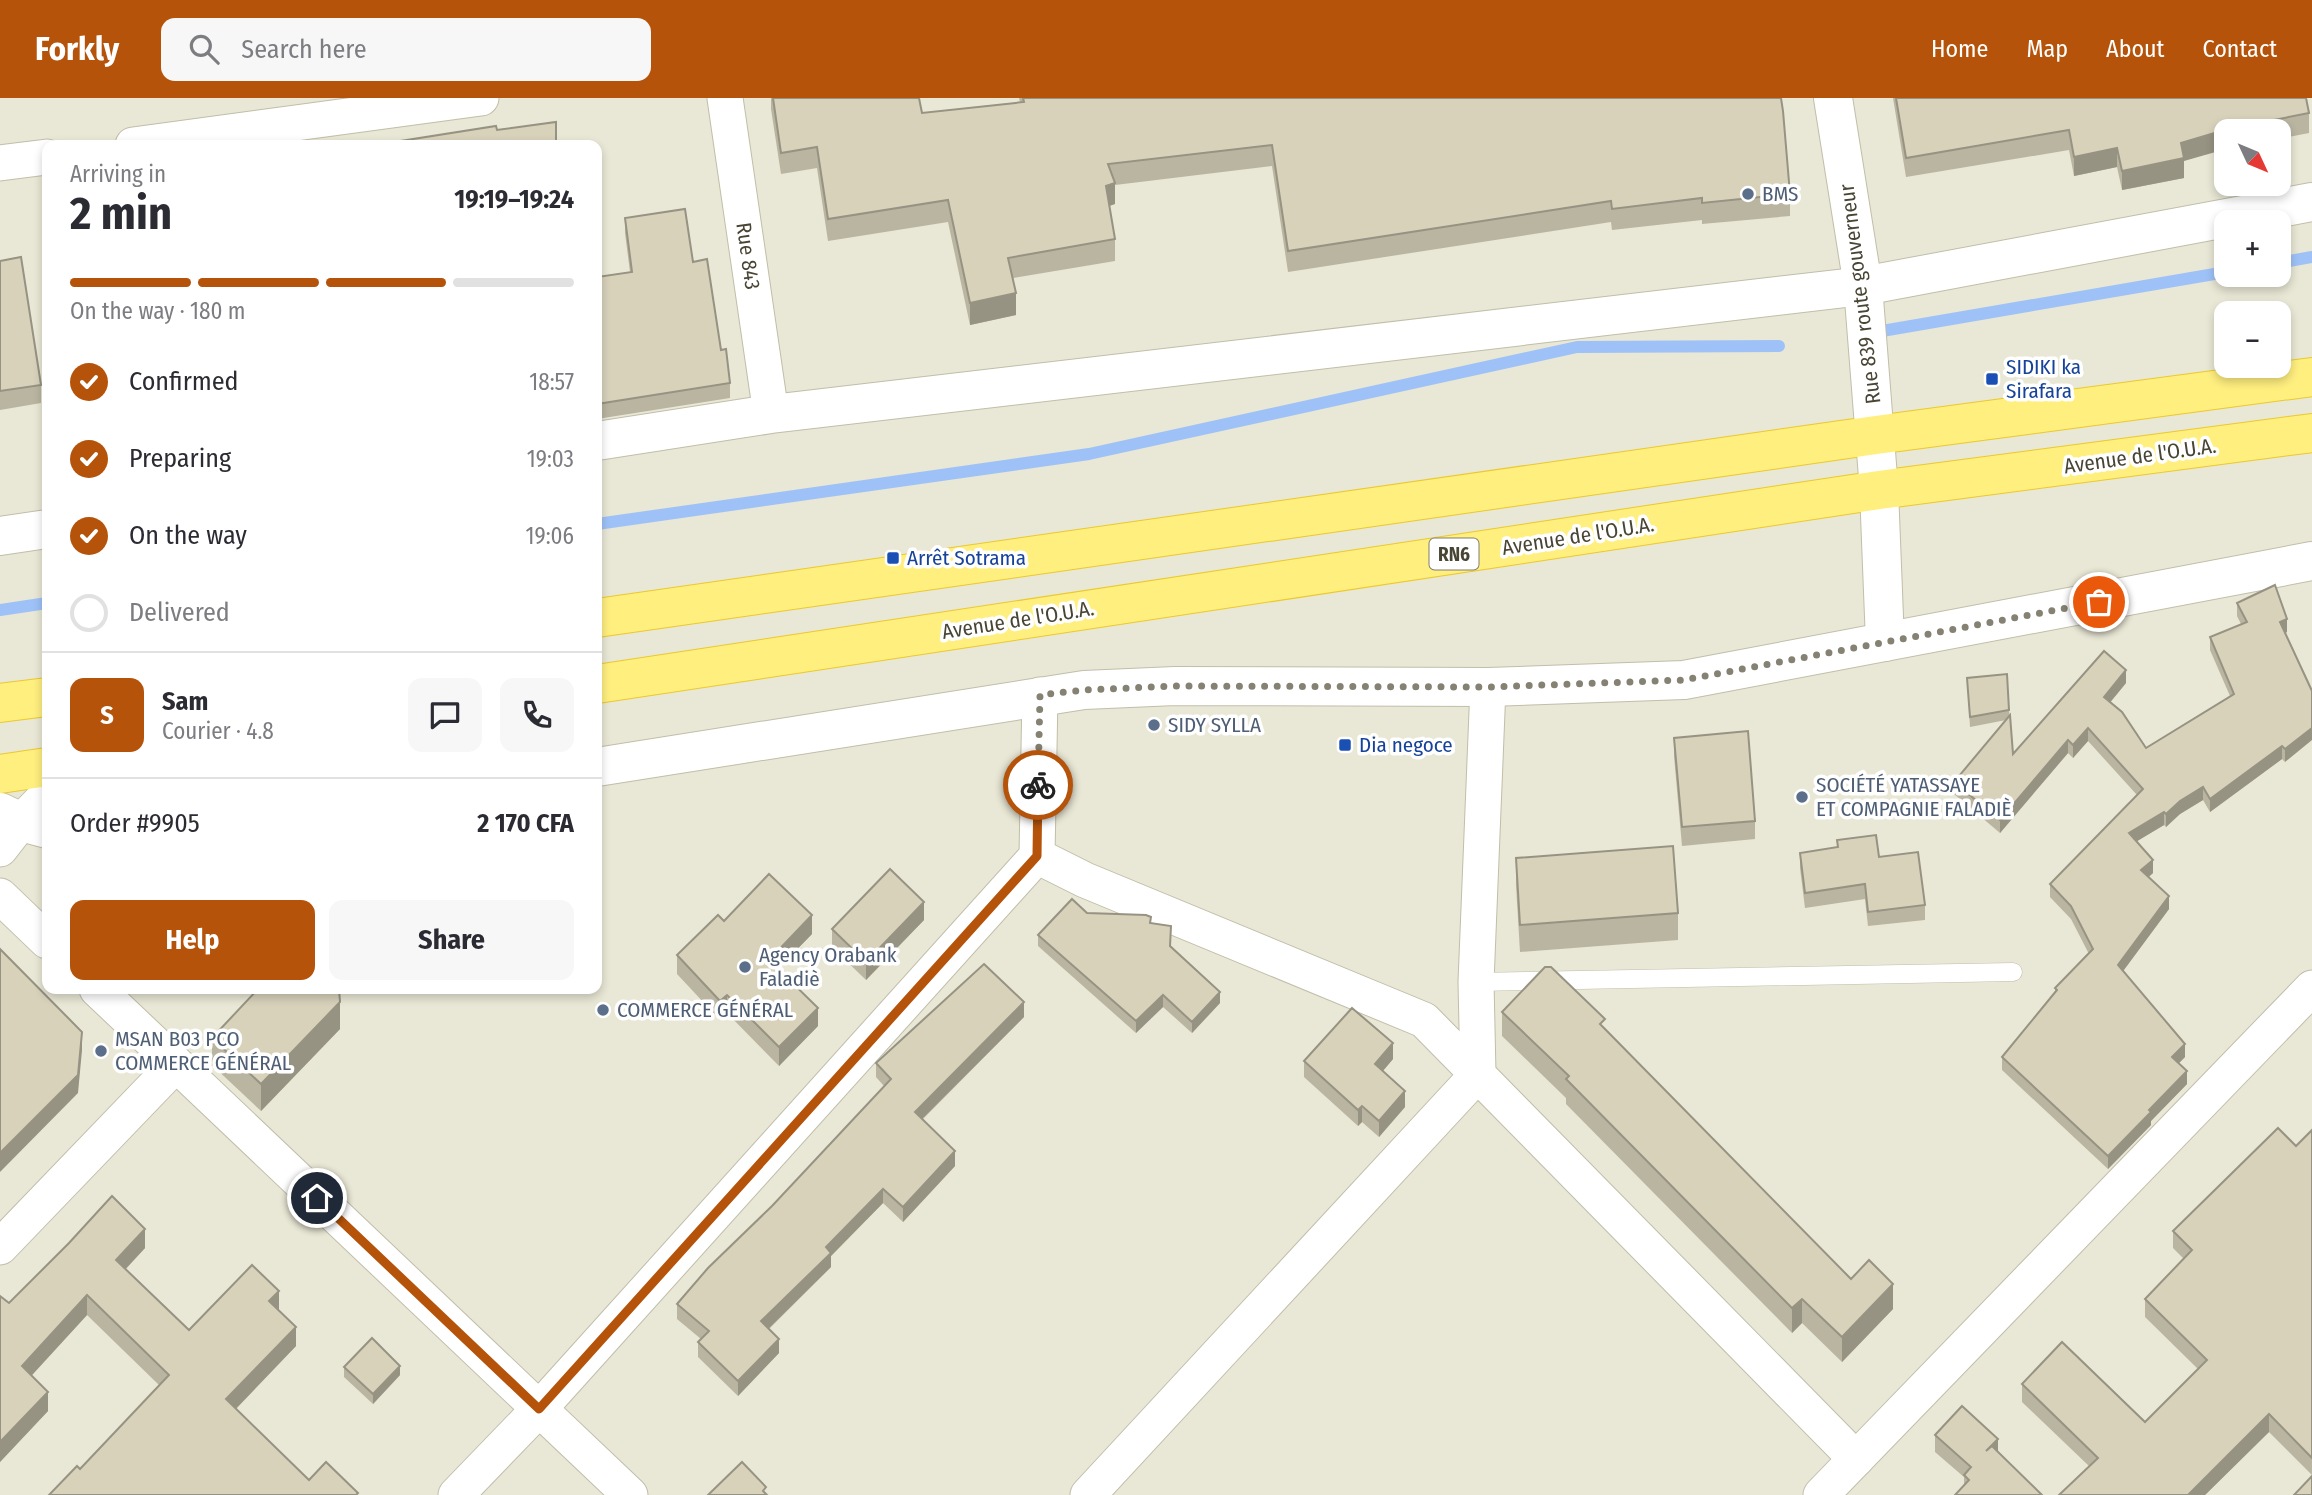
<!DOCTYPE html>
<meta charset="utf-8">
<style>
:root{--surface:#fff;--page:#f7f7f7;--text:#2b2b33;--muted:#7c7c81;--line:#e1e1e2;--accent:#b45309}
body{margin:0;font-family:"Fira Sans Condensed",sans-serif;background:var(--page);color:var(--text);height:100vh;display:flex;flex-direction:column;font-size:26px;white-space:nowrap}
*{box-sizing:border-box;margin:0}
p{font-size:23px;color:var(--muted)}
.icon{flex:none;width:38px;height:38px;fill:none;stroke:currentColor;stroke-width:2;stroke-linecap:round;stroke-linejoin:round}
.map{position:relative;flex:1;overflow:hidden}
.sheet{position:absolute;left:42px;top:42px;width:560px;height:854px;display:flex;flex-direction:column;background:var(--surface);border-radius:14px;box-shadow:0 4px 10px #0003}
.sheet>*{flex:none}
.needle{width:46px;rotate:134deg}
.tools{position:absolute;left:2214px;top:21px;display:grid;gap:14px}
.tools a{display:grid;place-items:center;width:77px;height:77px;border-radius:14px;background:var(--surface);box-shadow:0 4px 10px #0003;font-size:35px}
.pin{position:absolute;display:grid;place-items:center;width:60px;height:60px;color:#fff;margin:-30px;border:4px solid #fff;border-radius:50%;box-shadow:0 2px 7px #0007}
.courier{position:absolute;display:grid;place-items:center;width:70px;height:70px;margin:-35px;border:5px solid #b45309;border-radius:50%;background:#fff;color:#222;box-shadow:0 2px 9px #0007}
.summary em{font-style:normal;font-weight:700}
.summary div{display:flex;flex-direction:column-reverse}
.summary{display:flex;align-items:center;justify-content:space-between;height:119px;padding:0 28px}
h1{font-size:46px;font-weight:700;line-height:52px}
.bar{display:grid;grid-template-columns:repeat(4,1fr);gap:10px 7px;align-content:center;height:84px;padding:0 28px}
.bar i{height:9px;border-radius:5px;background:var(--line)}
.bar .selected{background:var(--accent)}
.bar p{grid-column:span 4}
.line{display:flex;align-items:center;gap:18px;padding:0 28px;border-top:2px solid var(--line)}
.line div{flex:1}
.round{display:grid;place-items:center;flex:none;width:74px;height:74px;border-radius:14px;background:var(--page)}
ol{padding:0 28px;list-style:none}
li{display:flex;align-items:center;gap:21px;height:77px}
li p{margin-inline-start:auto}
li .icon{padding:7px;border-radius:50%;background:var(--accent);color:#fff;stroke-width:4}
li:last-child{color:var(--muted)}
li i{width:38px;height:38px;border:4px solid var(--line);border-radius:50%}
.cta{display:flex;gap:14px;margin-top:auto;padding:14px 28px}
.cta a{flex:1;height:80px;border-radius:14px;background:var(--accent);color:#fff;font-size:28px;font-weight:700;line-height:80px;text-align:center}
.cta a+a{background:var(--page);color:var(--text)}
header{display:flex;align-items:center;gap:42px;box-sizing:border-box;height:98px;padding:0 35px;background:var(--accent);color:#fff}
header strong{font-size:33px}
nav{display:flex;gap:38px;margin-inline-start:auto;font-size:24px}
.search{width:490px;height:63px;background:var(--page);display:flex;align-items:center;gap:18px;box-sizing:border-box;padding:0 24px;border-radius:14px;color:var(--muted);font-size:26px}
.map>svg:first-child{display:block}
</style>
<header>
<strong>Forkly</strong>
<div class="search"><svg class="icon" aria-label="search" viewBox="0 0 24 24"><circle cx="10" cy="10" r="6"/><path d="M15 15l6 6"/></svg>Search here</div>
<nav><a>Home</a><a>Map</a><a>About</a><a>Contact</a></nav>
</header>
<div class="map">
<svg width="2312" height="1397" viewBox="0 0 2312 1397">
<rect width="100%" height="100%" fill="#f5f3e7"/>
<path fill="#e9e7d5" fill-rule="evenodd" d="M 0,0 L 2312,0 L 2312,1397 L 0,1397 ZM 2226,33 L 2278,33 L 2278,86 L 2226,86 ZM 47,47 L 597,47 L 597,891 L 47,891 ZM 2226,124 L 2278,124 L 2278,177 L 2226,177 ZM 2226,215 L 2278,215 L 2278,268 L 2226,268 Z"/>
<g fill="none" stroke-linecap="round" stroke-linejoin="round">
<g stroke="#9ec2f7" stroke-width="12">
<polyline points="2278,165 2312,159"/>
<polyline points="1882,233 2226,174"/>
<polyline points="597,426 1089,356 1577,249 1779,248"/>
<polyline points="0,512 47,505"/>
</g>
<defs>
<polyline id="service" points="1476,884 2013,874"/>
<g id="minor">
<polyline points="725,0 771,316"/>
<polyline points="133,47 481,0"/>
<polyline points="0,65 47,59"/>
<polyline points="0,751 21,724 47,697"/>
<polyline points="1037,758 1085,782 1424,922 1856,1361"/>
<polyline points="0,798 47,843"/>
<polyline points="97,891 630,1397"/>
<polyline points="0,1149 176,966"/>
<polyline points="456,1397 539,1311 1037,758 1040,597"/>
<polyline points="1088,1397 1478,976 1476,884 1488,589"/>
<polyline points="1821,1397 2312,890"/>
</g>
<g id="tertiary">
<polyline points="1833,0 1863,188 1879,392 1885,544"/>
<polyline points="597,343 771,316 1863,188 2312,104"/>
<polyline points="0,438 47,431"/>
<polyline points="597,669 1084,592 1175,588 1488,589 1684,582 2312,463"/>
<polyline points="0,714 21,724 47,731"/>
</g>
<g id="trunk">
<polyline points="597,520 1876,337 2312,279"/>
<polyline points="597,586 1879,392 2312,335"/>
<polyline points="0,605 47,599"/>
<polyline points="0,676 47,669"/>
</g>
</defs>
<use href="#service" stroke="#c1bea9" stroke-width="19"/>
<use href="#minor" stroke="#c1bea9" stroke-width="37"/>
<use href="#tertiary" stroke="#c1bea9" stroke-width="40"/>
<use href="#trunk" stroke="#ebc92b" stroke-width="40"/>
<use href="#service" stroke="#fff" stroke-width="18"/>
<use href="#minor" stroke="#fff" stroke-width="35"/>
<use href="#tertiary" stroke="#fff" stroke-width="38"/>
<use href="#trunk" stroke="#ffef7f" stroke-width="38"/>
</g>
<g fill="#bab5a1">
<polygon points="771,0 919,0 922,15 1020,4 1019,0 1781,0 1790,96 1790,118 1702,126 1702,122 1612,132 1611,124 1288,174 1272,68 1115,87 1115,106 1109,108 1115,141 1115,163 1013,180 1016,217 970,227 948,124 828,143 817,70 781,76 771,11"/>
<polygon points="1893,0 2306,0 2309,15 2309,35 2278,41 2278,33 2226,33 2184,63 2184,80 2122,92 2117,69 2074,78 2069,52 1906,79"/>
<polygon points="625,120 693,164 721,252 730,285 730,300 597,321 597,179 630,174 625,135"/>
<polygon points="0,163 41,287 41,305 0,312"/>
<polygon points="2237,505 2287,534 2285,535 2285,664 2282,661 2210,714 2203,702 2180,716 2166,729 2164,727 2137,743 2153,775 2149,779 2169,811 2123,873 2185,959 2179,965 2187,986 2151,1023 2151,1027 2108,1071 2002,972 2002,959 2055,893 2055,890 2089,856 2071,821 2050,799 2050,786 2137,697 2088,643 2073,660 2068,655 2000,735 1954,696 1954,684 2006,622 1970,629 1967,580 2009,612 2013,656 2126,585 2110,604 2146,650 2230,598 2210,552 2210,539 2241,526 2237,518"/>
<polygon points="1674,640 1755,723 1755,741 1682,748 1674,658"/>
<polygon points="1837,742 1879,759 1925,807 1925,822 1868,828 1865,801 1805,810 1800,770 1800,755 1837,749"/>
<polygon points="1516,760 1678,815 1678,842 1520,854 1516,787"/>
<polygon points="1087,815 1151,825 1220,905 1192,935 1163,909 1136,935 1038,848 1038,837"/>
<polygon points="924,822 866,882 832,849 832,831"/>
<polygon points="724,823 812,836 778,871 818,928 779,968 727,915 720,922 677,876 677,857"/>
<polygon points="1502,914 1605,930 1851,1181 1893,1211 1842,1264 1802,1225 1792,1235 1566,1006 1566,1000 1502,938"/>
<polygon points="1024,919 923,1021 955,1068 903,1124 883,1105 831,1158 831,1169 769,1231 779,1255 738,1298 698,1259 698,1244 701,1241 677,1221 677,1206 772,1108 884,988 876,979 876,965"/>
<polygon points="340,931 261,1013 212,967 212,940"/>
<polygon points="1393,961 1383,973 1405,1009 1379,1039 1362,1024 1358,1028 1304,979 1304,963"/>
<polygon points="2312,1032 2312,1377 2269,1334 2205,1397 2059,1397 2089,1368 2022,1304 2022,1286 2145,1324 2198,1271 2145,1219 2145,1201 2184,1161 2173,1150 2173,1133 2296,1048"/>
<polygon points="69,1145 145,1150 126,1171 189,1232 279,1212 296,1248 236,1311 309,1382 358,1397 80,1371 159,1287 87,1217 31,1278 48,1313 0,1364 0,1198 9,1205"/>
<polygon points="344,1269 400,1277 373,1306 344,1279"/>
<polygon points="1935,1337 1998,1354 1964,1388 1964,1379 1935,1354"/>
</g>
<g fill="#979383">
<polygon points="2228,31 2228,33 2226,33 2226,51 2184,63 2184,80 2122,92 2122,73 2181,45"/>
<polygon points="2117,50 2117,69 2074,78 2074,59"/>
<polygon points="1115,85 1115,106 1106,109 1106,88"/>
<polygon points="1016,195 1016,217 970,227 970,205"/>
<polygon points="2287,521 2287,534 2280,537 2280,524"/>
<polygon points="2126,572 2126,585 2104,612 2104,599"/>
<polygon points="2088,630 2088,643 2073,660 2073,647"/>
<polygon points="2312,630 2312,642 2285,664 2285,651"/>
<polygon points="2068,642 2068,655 2000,735 2000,722"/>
<polygon points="2282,648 2282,661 2210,714 2210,701"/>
<polygon points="2203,689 2203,702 2180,716 2166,729 2166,716 2180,703"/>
<polygon points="2164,714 2164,727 2129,748 2129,735"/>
<polygon points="2153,762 2153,775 2141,785 2141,772"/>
<polygon points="2169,798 2169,811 2118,880 2118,867"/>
<polygon points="924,804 924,822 866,882 866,864"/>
<polygon points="812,817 812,836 769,880 769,862"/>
<polygon points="1220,894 1220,905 1192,935 1192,924"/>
<polygon points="727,897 727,915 720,922 720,903"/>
<polygon points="1163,897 1163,909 1136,935 1136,923"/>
<polygon points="340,904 340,931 261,1013 261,986"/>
<polygon points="1024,904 1024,919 915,1028 915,1014"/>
<polygon points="818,910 818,928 779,968 779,949"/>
<polygon points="82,934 82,952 78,995 0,1074 0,1055"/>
<polygon points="1393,945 1393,961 1375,982 1375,966"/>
<polygon points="2185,946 2185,959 2172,972 2172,959"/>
<polygon points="2187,973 2187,986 2151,1023 2151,1027 2108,1071 2108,1058 2149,1012"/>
<polygon points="1405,993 1405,1009 1379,1039 1379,1023"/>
<polygon points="1362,1008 1362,1024 1358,1028 1358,1012"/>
<polygon points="955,1053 955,1068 903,1124 903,1109"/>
<polygon points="883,1091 883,1105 831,1158 831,1169 761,1238 761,1223 826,1149"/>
<polygon points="145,1131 145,1150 116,1181 116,1162"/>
<polygon points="1893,1186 1893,1211 1842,1264 1842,1239"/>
<polygon points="279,1193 279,1212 269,1203"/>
<polygon points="87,1197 87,1217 22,1288 22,1268"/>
<polygon points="1802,1201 1802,1225 1792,1235 1792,1210"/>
<polygon points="296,1229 296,1248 226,1321 226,1301"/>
<polygon points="779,1241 779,1255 738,1298 738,1283"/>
<polygon points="400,1268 400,1277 373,1306 373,1296"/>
<polygon points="48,1294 48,1313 0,1364 0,1344"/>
<polygon points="2269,1316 2269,1334 2205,1397 2188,1397"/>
<polygon points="1998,1341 1998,1358 1986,1353"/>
</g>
<g fill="#d8d2bb" stroke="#979383" stroke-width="2">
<polygon points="773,0 919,0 922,15 1024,4 1023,0 1781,0 1783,13 1790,96 1702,105 1702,100 1612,111 1611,103 1288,153 1272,47 1108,66 1115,85 1106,88 1115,141 1008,160 1016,195 970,205 948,102 828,121 817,49 781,55"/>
<polygon points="1896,0 2306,0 2309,15 2228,31 2181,45 2184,60 2122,73 2117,50 2074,59 2069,32 1906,60"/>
<polygon points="556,24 556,47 375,47 496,28 497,32"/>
<polygon points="685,111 693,164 707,161 721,252 726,251 730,285 597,306 597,179 632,174 625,120"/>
<polygon points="21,159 41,287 0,293 0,163"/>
<polygon points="2275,487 2287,521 2280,524 2312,593 2312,630 2285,651 2282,648 2210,701 2203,689 2180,703 2166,716 2164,714 2129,735 2153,762 2141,772 2169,798 2118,867 2185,946 2172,959 2187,973 2149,1012 2151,1014 2108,1058 2002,959 2057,892 2055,890 2093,851 2071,808 2050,786 2143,691 2088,630 2073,647 2068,642 2000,722 1954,684 2010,617 2013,656 2104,553 2126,572 2104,599 2122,614 2146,650 2234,596 2210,539 2247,524 2237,505"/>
<polygon points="2007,576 2009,612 1970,619 1967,580"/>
<polygon points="1748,633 1755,723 1682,729 1674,640"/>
<polygon points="1876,737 1879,759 1918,754 1925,807 1868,814 1865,786 1805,795 1800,755 1838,749 1837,742"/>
<polygon points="1673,748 1678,815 1520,827 1516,760"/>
<polygon points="890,771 924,804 866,864 832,831"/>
<polygon points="769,776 812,817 769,862 818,910 779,949 727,897 720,903 677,857 718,817 724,823"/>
<polygon points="1072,801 1087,815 1146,817 1151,819 1150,825 1171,828 1170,848 1220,894 1192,924 1163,897 1136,923 1038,837"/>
<polygon points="0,851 82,934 78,977 0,1055"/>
<polygon points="984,866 1024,904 915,1014 955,1053 903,1109 883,1091 826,1149 831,1155 761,1223 779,1241 738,1283 698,1244 709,1233 677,1206 708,1170 772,1108 891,981 876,965"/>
<polygon points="1545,869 1551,869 1605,921 1600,926 1851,1181 1869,1162 1893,1186 1842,1239 1802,1201 1792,1210 1566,981 1569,978 1502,914"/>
<polygon points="258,891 339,891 340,904 261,986 212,940"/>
<polygon points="1352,910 1393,945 1375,966 1405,993 1379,1023 1362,1008 1358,1012 1304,963"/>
<polygon points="2278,1030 2296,1048 2312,1032 2312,1360 2269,1316 2188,1397 2059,1397 2098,1360 2022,1286 2062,1244 2145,1324 2207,1262 2145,1201 2192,1152 2173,1133"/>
<polygon points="112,1098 145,1131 116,1162 189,1232 252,1167 279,1193 269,1203 296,1229 226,1301 309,1382 326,1364 358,1395 356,1397 49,1397 77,1368 80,1371 169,1277 87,1197 22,1268 48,1294 0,1344 0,1198 9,1205 69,1145"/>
<polygon points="372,1240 400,1268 373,1296 344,1269"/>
<polygon points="1962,1308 1998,1341 1986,1353 1992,1348 2042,1397 1955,1397 1969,1382 1964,1377 1971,1369 1935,1337"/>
<polygon points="742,1364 766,1389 763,1393 767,1397 708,1397"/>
<polygon points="2312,1378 2312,1397 2294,1397"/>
</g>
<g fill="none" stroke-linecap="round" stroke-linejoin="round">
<polyline stroke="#858273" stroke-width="7" stroke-dasharray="0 12.6" points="1038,687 1040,597 1084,592 1175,588 1488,589 1684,582 2099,504"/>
<polyline stroke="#b45309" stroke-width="9" points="317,1100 539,1311 1037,758 1038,687"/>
</g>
<g fill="#5c6f8a" stroke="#fff" stroke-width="2.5">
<circle cx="1748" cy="96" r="7"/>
<circle cx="1154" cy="627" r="7"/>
<circle cx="1802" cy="699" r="7"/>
<circle cx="745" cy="869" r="7"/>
<circle cx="603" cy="912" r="7"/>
<circle cx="101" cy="953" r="7"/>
</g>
<g fill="#1a4fb4" stroke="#fff" stroke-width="2.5">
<rect x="1985" y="274" width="14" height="14" rx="3.5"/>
<rect x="886" y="453" width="14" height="14" rx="3.5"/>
<rect x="1338" y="640" width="14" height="14" rx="3.5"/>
</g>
<g text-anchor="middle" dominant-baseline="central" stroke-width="7" stroke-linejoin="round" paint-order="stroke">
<rect fill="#fff" stroke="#807d72" stroke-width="2" x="1429.5" y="440.5" width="49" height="31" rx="5"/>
<g font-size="19" font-weight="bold" fill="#494535">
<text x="1454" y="456">RN6</text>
</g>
<g font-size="21" fill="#4e5e75" stroke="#fff" text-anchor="start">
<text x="1762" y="96">BMS</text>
<text x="1168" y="627">SIDY SYLLA</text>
<text x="1816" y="687">SOCIÉTÉ YATASSAYE<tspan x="1816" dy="24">ET COMPAGNIE FALADIÈ</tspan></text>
<text x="759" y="857">Agency Orabank<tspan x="759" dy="24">Faladiè</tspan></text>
<text x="617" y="912">COMMERCE GÉNÉRAL</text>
<text x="115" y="941">MSAN B03 PCO<tspan x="115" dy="24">COMMERCE GÉNÉRAL</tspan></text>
</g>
<g font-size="21" fill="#494535" stroke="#fff">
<text transform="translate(748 158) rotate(82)">Rue 843</text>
<text transform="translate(1860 196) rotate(-97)">Rue 839 route gouverneur</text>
<text transform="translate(2140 358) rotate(-8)">Avenue de l'O.U.A.</text>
<text transform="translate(1578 438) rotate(-9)">Avenue de l'O.U.A.</text>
<text transform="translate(1018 522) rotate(-9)">Avenue de l'O.U.A.</text>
</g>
<g font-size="21" fill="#164399" stroke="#fff" text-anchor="start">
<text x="2006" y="269">SIDIKI ka<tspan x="2006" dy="24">Sirafara</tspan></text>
<text x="907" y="460">Arrêt Sotrama</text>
<text x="1359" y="647">Dia negoce</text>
</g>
</g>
</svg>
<div class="tools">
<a><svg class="needle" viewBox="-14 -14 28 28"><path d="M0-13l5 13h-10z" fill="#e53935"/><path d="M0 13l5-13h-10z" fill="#7c7c81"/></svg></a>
<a>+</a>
<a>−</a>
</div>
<div class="pin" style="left:2099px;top:504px;background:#ea580c"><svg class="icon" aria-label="bag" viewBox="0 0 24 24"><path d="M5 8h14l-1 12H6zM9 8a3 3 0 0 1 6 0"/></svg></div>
<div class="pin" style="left:317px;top:1100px;background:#1f2937"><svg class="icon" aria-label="home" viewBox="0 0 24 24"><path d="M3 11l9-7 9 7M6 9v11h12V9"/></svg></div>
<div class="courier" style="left:1038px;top:687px"><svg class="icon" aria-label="bike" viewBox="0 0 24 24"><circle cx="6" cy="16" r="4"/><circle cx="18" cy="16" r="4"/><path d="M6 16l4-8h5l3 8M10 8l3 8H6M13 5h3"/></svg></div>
<section class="sheet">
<div class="summary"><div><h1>2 min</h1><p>Arriving in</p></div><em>19:19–19:24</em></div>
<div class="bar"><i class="selected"></i><i class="selected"></i><i class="selected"></i><i></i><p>On the way · 180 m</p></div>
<ol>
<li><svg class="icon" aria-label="check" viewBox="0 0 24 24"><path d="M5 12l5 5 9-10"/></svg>Confirmed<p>18:57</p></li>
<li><svg class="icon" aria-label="check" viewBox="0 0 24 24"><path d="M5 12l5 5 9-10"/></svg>Preparing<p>19:03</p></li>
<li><svg class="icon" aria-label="check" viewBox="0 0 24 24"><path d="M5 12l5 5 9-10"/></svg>On the way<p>19:06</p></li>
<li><i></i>Delivered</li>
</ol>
<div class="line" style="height:126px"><b class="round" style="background:var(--accent);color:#fff">S</b><div><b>Sam</b><p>Courier · 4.8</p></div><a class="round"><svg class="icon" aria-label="chat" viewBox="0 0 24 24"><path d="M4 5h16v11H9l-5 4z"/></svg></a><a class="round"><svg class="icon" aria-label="phone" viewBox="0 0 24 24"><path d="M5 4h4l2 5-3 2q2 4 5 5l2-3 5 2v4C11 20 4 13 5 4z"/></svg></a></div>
<div class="line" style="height:91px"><div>Order #9905</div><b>2 170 CFA</b></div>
<div class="cta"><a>Help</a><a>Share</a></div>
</section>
</div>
